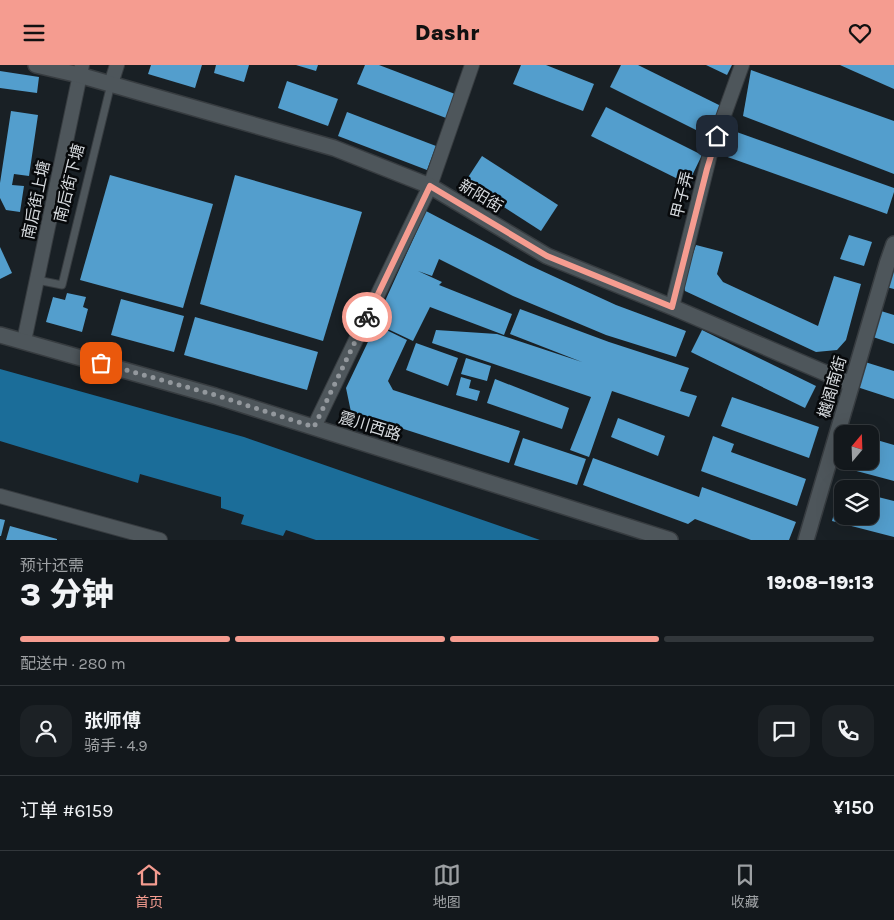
<!DOCTYPE html>
<html lang="zh">
<meta charset="utf-8">
<style>
:root{--surface:#13181c;--page:#1c2125;--text:#f1f3f6;--muted:#9da0a3;--line:#32373b;--accent:#f59c90}
body{margin:0;font-family:Karla,"Noto Sans SC",sans-serif;background:var(--page);color:var(--text);height:100vh;display:flex;flex-direction:column;font-size:19px;white-space:nowrap}
*{box-sizing:border-box;margin:0}
p{font-size:16px;color:var(--muted)}
.icon{flex:none;width:28px;height:28px;fill:none;stroke:currentColor;stroke-width:2;stroke-linecap:round;stroke-linejoin:round}
.map{position:relative;height:475px;overflow:hidden}
.side{display:flex;flex-direction:column;background:var(--surface);flex:1}
.side>*{flex:none}
.needle{width:32px;rotate:19deg}
.tools{position:absolute;left:834px;top:360px;display:grid;gap:10px}
.tools a{display:grid;place-items:center;width:45px;height:45px;border-radius:10px;background:var(--surface);box-shadow:0 5px 20px #0002,0 0 0 1px var(--line);font-size:25px}
.pin{position:absolute;display:grid;place-items:center;width:42px;height:42px;color:#fff;margin:-21px;border-radius:10px;box-shadow:0 2px 8px #0006}
.courier{position:absolute;display:grid;place-items:center;width:50px;height:50px;margin:-25px;border:4px solid #f59c90;border-radius:50%;background:#fff;color:#222;box-shadow:0 1px 6px #0007}
.summary em{font-style:normal;font-weight:800}
.summary div{display:flex;flex-direction:column-reverse}
.summary{display:flex;align-items:center;justify-content:space-between;height:85px;padding:0 20px}
h1{font-size:32px;font-weight:800;line-height:38px}
.bar{display:grid;grid-template-columns:repeat(4,1fr);gap:8px 5px;align-content:center;height:60px;padding:0 20px}
.bar i{height:6px;border-radius:4px;background:var(--line)}
.bar .selected{background:var(--accent)}
.bar p{grid-column:span 4}
.line{display:flex;align-items:center;gap:12px;padding:0 20px;border-top:1px solid var(--line)}
.line div{flex:1}
.round{display:grid;place-items:center;flex:none;width:52px;height:52px;border-radius:15px;background:var(--page)}
header{display:flex;justify-content:space-between;align-items:center;height:65px;padding:0 20px;background:var(--accent);color:#111;font-size:22px;font-weight:800}
.dock{display:flex;justify-content:space-around;align-items:center;height:70px;border-top:1px solid var(--line);background:var(--surface);font-size:14px;color:var(--muted)}
.dock a{display:grid;justify-items:center;gap:2px}
.dock .selected{color:var(--accent)}
.map>svg:first-child{display:block}
</style>
<header><svg class="icon" aria-label="menu" viewBox="0 0 24 24"><path d="M4 6h16M4 12h16M4 18h16"/></svg>Dashr<svg class="icon" aria-label="heart" viewBox="0 0 24 24"><path d="M12 20l-8-8c-3-5 5-10 8-4 3-6 11-1 8 4z"/></svg></header>
<div class="map">
<svg width="894" height="475" viewBox="0 0 894 475">
<rect width="100%" height="100%" fill="#192025"/>
<polygon fill="#1b6d99" points="0,304 244,372 540,475 316,475 286,465 283,471 241,459 244,450 221,443 221,432 140,409 138,418 0,376"/>
<g fill="#539ecd">
<polygon points="151,0 202,0 195,23 148,9"/>
<polygon points="216,0 249,0 244,17 214,8"/>
<polygon points="296,0 318,0 316,6"/>
<polygon points="365,0 379,0 455,29 446,53 357,19"/>
<polygon points="521,0 546,0 594,19 583,46 513,19"/>
<polygon points="621,0 638,0 721,41 706,70 610,22"/>
<polygon points="706,0 732,0 727,10"/>
<polygon points="840,0 894,0 894,24 851,5"/>
<polygon points="751,5 894,56 894,109 743,51"/>
<polygon points="0,6 39,12 37,28 0,23"/>
<polygon points="287,16 338,34 328,61 278,43"/>
<polygon points="606,42 702,90 688,119 591,71"/>
<polygon points="11,46 38,50 29,111 14,109 12,120 24,121 20,147 6,145 0,133 0,118"/>
<polygon points="347,47 436,81 427,105 338,71"/>
<polygon points="731,65 894,123 894,127 887,149 722,90"/>
<polygon points="482,91 558,140 541,166 465,117"/>
<polygon points="110,110 213,139 183,243 80,215"/>
<polygon points="235,110 362,147 323,276 200,239"/>
<polygon points="426,146 529,200 616,240 686,266 676,292 606,270 513,231 439,194 432,211 418,206 442,217 439,220 512,249 504,270 430,242 413,276 375,258"/>
<polygon points="849,170 872,177 864,201 840,194"/>
<polygon points="696,180 723,187 717,209 723,217 818,261 834,211 861,219 846,275 837,285 816,287 685,226 683,217"/>
<polygon points="0,182 12,208 0,214"/>
<polygon points="894,199 894,224 886,222"/>
<polygon points="67,228 86,232 83,242 88,244 82,267 46,257 53,232 65,235"/>
<polygon points="121,234 184,251 174,287 111,270"/>
<polygon points="520,244 609,277 689,303 680,326 697,331 689,352 612,326 589,392 570,385 591,332 432,278 436,265 497,269 582,297 510,269"/>
<polygon points="881,246 894,250 894,279 873,272"/>
<polygon points="195,252 318,287 307,325 184,290"/>
<polygon points="376,260 407,275 388,316 393,325 520,366 509,398 351,347 346,323"/>
<polygon points="702,265 816,321 805,343 691,287"/>
<polygon points="416,278 458,293 448,321 406,305"/>
<polygon points="466,293 491,301 487,316 461,309"/>
<polygon points="865,297 894,306 894,334 857,322"/>
<polygon points="461,312 471,315 469,323 480,326 477,336 456,330"/>
<polygon points="495,314 569,343 562,364 487,338"/>
<polygon points="732,332 819,362 809,393 721,361"/>
<polygon points="618,353 665,371 658,391 611,372"/>
<polygon points="713,371 734,379 731,387 806,414 797,441 701,406"/>
<polygon points="523,373 586,394 577,420 514,400"/>
<polygon points="870,373 894,380 894,416 849,404 850,396 870,396"/>
<polygon points="593,393 699,432 702,422 796,457 789,475 751,475 695,454 688,459 583,420"/>
<polygon points="841,422 842,423 842,451 870,451 870,430 894,436 894,472 832,456"/>
<polygon points="0,454 5,455 1,471 0,471"/>
<polygon points="10,461 57,474 57,475 6,475"/>
</g>
<g fill="none" stroke-linecap="round" stroke-linejoin="round">
<defs>
<polyline id="lane" points="37,215 62,220 111,19"/>
<g id="street">
<polyline points="111,19 117,0"/>
<polyline points="672,242 710,89 742,0"/>
<polyline points="24,276 82,0"/>
<polyline points="314,362 430,121 472,0"/>
<polyline points="0,431 160,475"/>
</g>
<g id="secondary">
<polyline points="36,0 79,10 334,83 430,121 547,191 672,242 851,319"/>
<polyline points="0,270 215,331 670,475"/>
<polyline points="806,475 887,199 894,179"/>
</g>
</defs>
<use href="#lane" stroke="#373c40" stroke-width="9"/>
<use href="#street" stroke="#373c40" stroke-width="16"/>
<use href="#secondary" stroke="#373c40" stroke-width="18"/>
<use href="#lane" stroke="#4e565b" stroke-width="7"/>
<use href="#street" stroke="#4e565b" stroke-width="14"/>
<use href="#secondary" stroke="#4e565b" stroke-width="15"/>
</g>
<g fill="none" stroke-linecap="round" stroke-linejoin="round">
<polyline stroke="#93989d" stroke-width="5" stroke-dasharray="0 9" points="101,298 215,330 314,362 367,252"/>
<polyline stroke="#f59c90" stroke-width="6" points="367,252 430,121 547,191 672,242 707,104 717,71"/>
</g>
<g text-anchor="middle" dominant-baseline="central" stroke-width="5" stroke-linejoin="round" paint-order="stroke">
<g font-size="16" fill="#d5d9dd" stroke="#07090b">
<text transform="translate(69 118) rotate(-76)">南后街下塘</text>
<text transform="translate(682 130) rotate(-76)">甲子弄</text>
<text transform="translate(481 131) rotate(31)">新阳街</text>
<text transform="translate(36 135) rotate(-78)">南后街上塘</text>
<text transform="translate(832 322) rotate(-74)">樾阁南街</text>
<text transform="translate(370 361) rotate(17)">震川西路</text>
</g>
</g>
</svg>
<div class="tools">
<a><svg class="needle" viewBox="-14 -14 28 28"><path d="M0-13l5 13h-10z" fill="#e53935"/><path d="M0 13l5-13h-10z" fill="#9da0a3"/></svg></a>
<a><svg class="icon" aria-label="layers" viewBox="0 0 24 24"><path d="M12 4l9 5-9 5-9-5zM3 14l9 5 9-5"/></svg></a>
</div>
<div class="pin" style="left:101px;top:298px;background:#ea580c"><svg class="icon" aria-label="bag" viewBox="0 0 24 24"><path d="M5 8h14l-1 12H6zM9 8a3 3 0 0 1 6 0"/></svg></div>
<div class="pin" style="left:717px;top:71px;background:#1f2937"><svg class="icon" aria-label="home" viewBox="0 0 24 24"><path d="M3 11l9-7 9 7M6 9v11h12V9"/></svg></div>
<div class="courier" style="left:367px;top:252px"><svg class="icon" aria-label="bike" viewBox="0 0 24 24"><circle cx="6" cy="16" r="4"/><circle cx="18" cy="16" r="4"/><path d="M6 16l4-8h5l3 8M10 8l3 8H6M13 5h3"/></svg></div>
</div>
<section class="side">
<div class="summary"><div><h1>3 分钟</h1><p>预计还需</p></div><em>19:08–19:13</em></div>
<div class="bar"><i class="selected"></i><i class="selected"></i><i class="selected"></i><i></i><p>配送中 · 280 m</p></div>
<div class="line" style="height:90px"><a class="round"><svg class="icon" aria-label="person" viewBox="0 0 24 24"><circle cx="12" cy="8" r="4"/><path d="M4 21q1-7 8-7t8 7"/></svg></a><div><b>张师傅</b><p>骑手 · 4.9</p></div><a class="round"><svg class="icon" aria-label="chat" viewBox="0 0 24 24"><path d="M4 5h16v11H9l-5 4z"/></svg></a><a class="round"><svg class="icon" aria-label="phone" viewBox="0 0 24 24"><path d="M5 4h4l2 5-3 2q2 4 5 5l2-3 5 2v4C11 20 4 13 5 4z"/></svg></a></div>
<div class="line" style="height:65px"><div>订单 #6159</div><b>¥150</b></div>
</section>
<nav class="dock">
<a class="selected"><svg class="icon" aria-label="home" viewBox="0 0 24 24"><path d="M3 11l9-7 9 7M6 9v11h12V9"/></svg>首页</a>
<a><svg class="icon" aria-label="map" viewBox="0 0 24 24"><path d="M3 6l6-2 6 2 6-2v14l-6 2-6-2-6 2zM9 4v14M15 6v14"/></svg>地图</a>
<a><svg class="icon" aria-label="saved" viewBox="0 0 24 24"><path d="M7 4h10v16l-5-4-5 4z"/></svg>收藏</a>
</nav>
